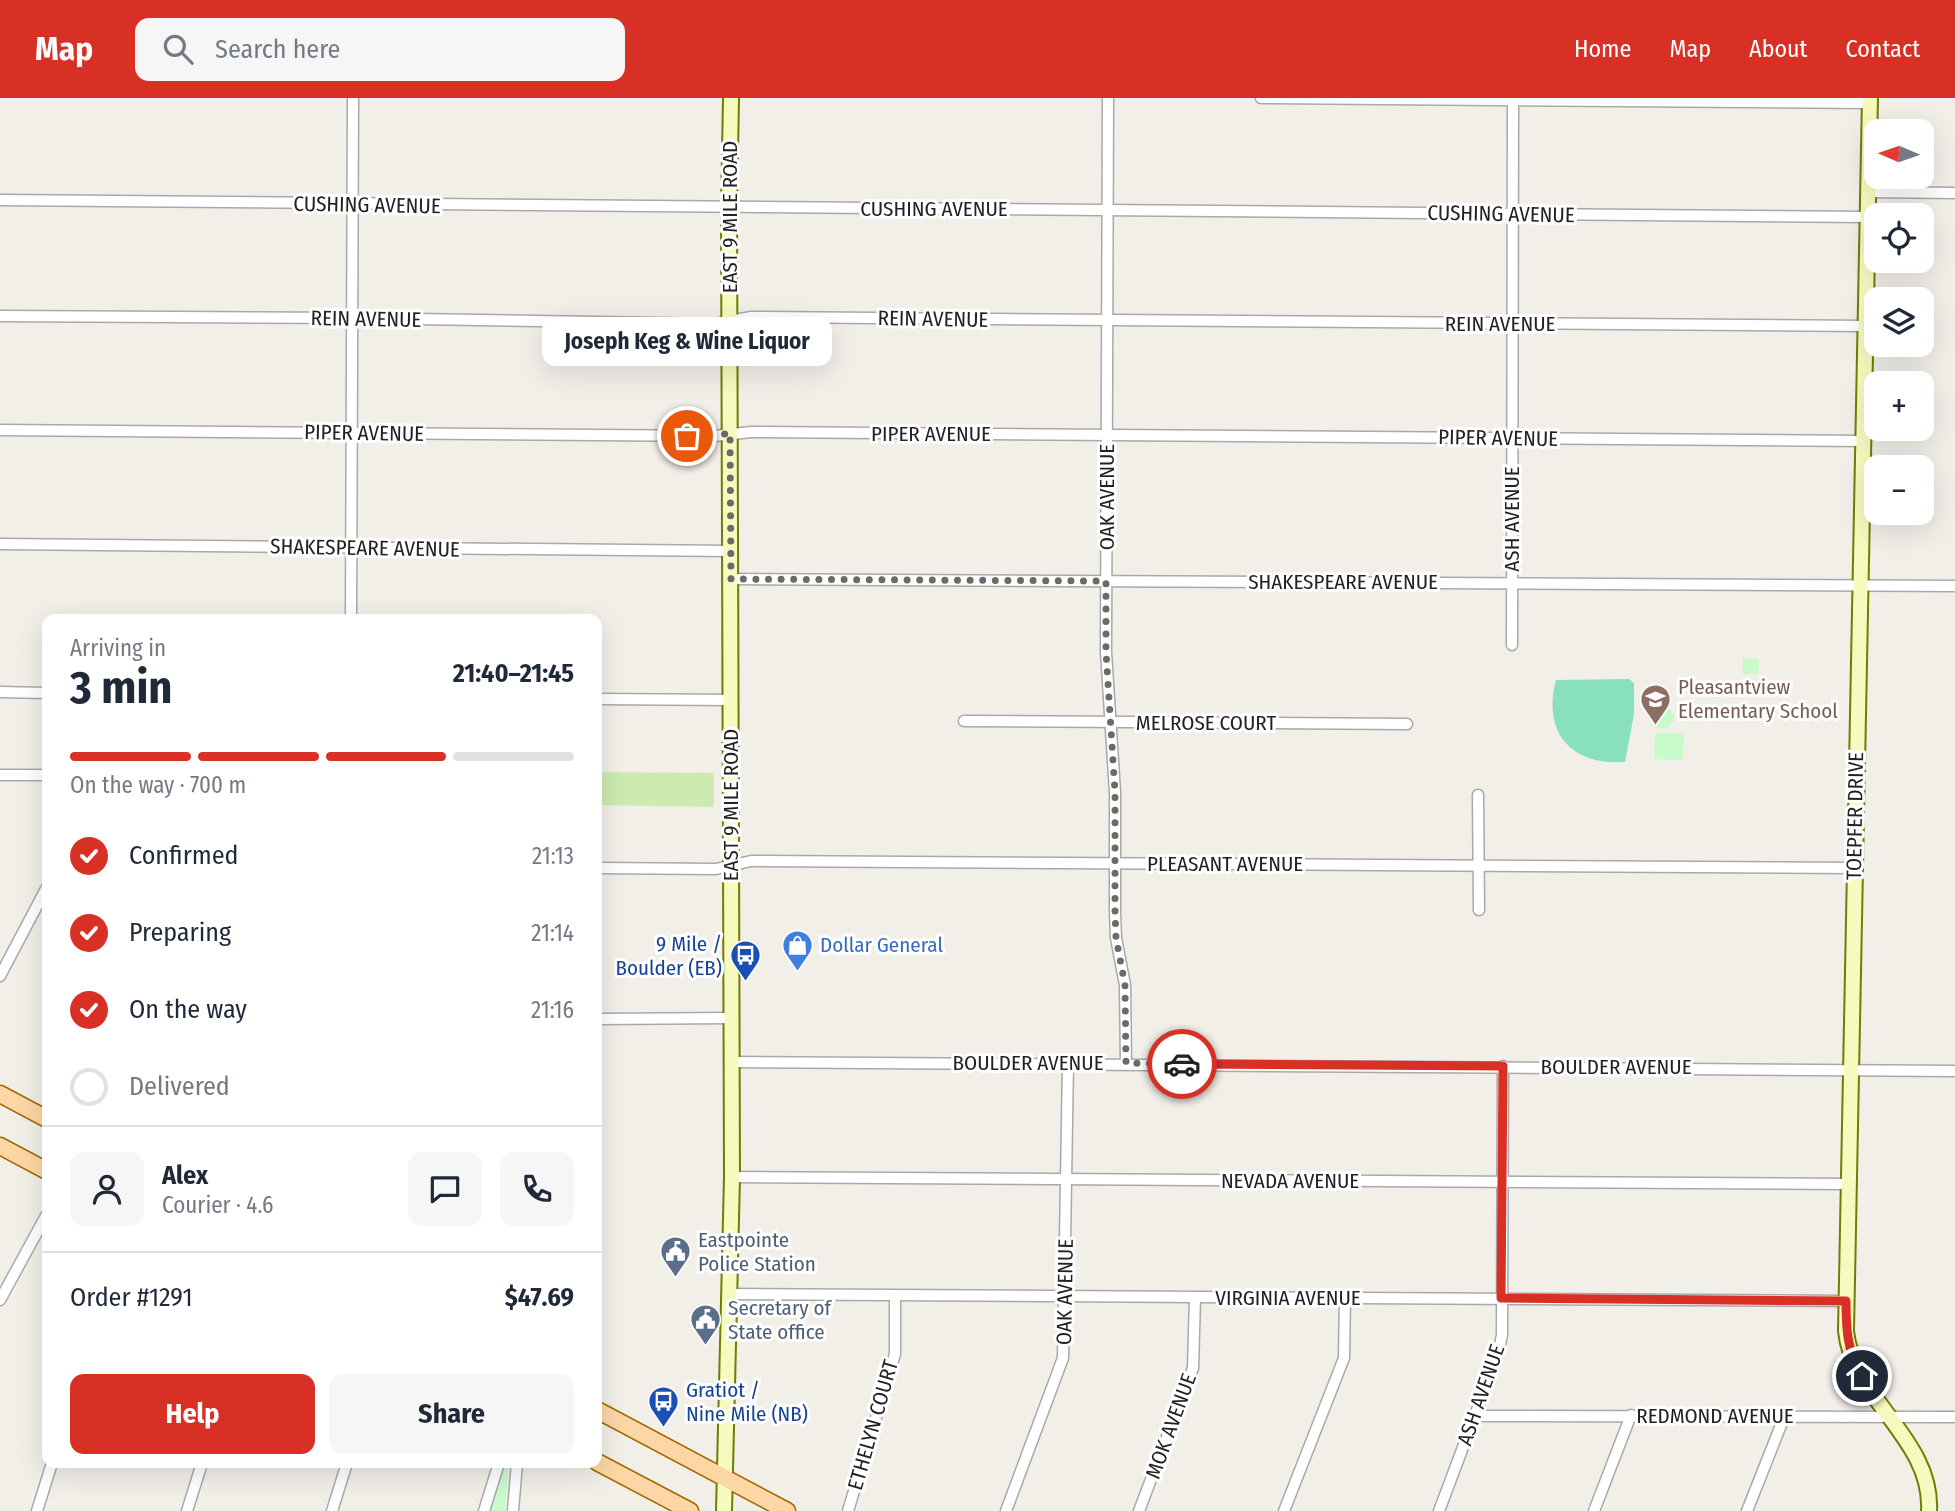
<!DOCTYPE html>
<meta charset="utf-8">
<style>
:root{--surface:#fff;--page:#f6f6f7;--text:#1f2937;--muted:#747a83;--line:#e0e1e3;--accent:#d93025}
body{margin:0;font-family:"Fira Sans Condensed",sans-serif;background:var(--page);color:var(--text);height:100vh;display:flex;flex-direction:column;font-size:26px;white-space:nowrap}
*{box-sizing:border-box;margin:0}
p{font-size:23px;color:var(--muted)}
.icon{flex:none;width:38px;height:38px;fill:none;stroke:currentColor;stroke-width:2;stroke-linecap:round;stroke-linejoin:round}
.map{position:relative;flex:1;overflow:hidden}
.details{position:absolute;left:42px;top:516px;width:560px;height:854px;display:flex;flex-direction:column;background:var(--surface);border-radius:14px;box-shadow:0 7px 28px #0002}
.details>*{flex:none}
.needle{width:46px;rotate:272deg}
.tools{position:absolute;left:1864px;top:21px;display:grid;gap:14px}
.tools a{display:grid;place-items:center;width:70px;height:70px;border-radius:14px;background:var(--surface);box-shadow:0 7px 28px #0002;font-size:35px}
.pin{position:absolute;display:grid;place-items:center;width:60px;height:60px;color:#fff;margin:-30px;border:4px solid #fff;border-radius:50%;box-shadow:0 2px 7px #0007}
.courier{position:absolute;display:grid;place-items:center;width:70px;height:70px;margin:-35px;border:5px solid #d93025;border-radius:50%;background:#fff;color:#222;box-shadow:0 2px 9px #0007}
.bubble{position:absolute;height:49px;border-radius:14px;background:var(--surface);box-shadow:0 7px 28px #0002;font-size:23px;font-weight:700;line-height:49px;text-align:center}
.summary em{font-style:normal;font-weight:700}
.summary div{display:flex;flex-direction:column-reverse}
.summary{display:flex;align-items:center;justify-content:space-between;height:119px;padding:0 28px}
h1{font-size:46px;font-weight:700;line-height:52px}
.bar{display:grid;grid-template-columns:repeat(4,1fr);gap:10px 7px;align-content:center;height:84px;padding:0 28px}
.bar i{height:9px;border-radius:5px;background:var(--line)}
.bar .selected{background:var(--accent)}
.bar p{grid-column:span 4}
.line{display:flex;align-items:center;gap:18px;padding:0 28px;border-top:2px solid var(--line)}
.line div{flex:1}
.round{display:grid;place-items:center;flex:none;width:74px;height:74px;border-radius:14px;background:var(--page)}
ol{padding:0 28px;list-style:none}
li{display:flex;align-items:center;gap:21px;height:77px}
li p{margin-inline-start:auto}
li .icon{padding:7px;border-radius:50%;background:var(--accent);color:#fff;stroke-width:4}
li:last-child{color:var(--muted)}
li i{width:38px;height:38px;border:4px solid var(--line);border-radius:50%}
.action{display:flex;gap:14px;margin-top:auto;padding:14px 28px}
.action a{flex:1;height:80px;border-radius:14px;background:var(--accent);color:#fff;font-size:28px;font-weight:700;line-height:80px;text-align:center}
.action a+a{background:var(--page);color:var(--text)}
header{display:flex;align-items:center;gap:42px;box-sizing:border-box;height:98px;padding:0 35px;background:var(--accent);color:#fff}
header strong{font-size:33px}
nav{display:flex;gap:38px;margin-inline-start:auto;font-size:24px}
.search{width:490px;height:63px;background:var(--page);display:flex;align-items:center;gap:18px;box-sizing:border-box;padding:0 24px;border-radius:14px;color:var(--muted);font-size:26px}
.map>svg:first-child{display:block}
</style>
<header>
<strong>Map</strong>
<div class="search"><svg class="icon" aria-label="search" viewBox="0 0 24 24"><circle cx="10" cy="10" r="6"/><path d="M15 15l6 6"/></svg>Search here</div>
<nav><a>Home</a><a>Map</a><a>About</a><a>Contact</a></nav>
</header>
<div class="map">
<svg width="1955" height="1413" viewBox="0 0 1955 1413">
<rect width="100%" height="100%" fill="#f2efe9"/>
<polygon fill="#cdebb0" points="597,674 714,675 714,709 597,707"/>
<g fill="#c8facc">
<polygon points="1743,560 1759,561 1758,576 1742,576"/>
<circle cx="1663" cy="620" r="11"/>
<polygon points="1655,635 1684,635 1683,662 1654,661"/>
<polygon points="505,1365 509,1365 505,1413 490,1413"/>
</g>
<path fill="#88e0be" d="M 1629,581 L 1634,585 L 1634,616 L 1625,664 C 1571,668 1542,634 1556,582 Z"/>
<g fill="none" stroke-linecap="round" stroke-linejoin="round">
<defs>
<g id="street">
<polyline points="1108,0 1106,554 1115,694 1115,814 1116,840 1125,887 1126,965"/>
<polyline points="1261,0 1870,5"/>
<polyline points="1868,94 1955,95"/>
<polyline points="0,102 1867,119"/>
<polyline points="0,218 352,220 715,226 751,219 1866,228"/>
<polyline points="0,332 715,338 751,334 1862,343"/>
<polyline points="0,446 730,453"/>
<polyline points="731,481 1955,488"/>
<polyline points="351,522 353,0"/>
<polyline points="1512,547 1513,0"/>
<polyline points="0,594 47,595"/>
<polyline points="597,601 731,602"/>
<polyline points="964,623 1407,626"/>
<polyline points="0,677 47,677"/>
<polyline points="1478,697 1479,812"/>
<polyline points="597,770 716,771 751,763 1854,770"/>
<polyline points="0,878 47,789"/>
<polyline points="597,921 732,920"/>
<polyline points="732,964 1955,973"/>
<polyline points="732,1079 1849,1086"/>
<polyline points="731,1196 1846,1203"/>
<polyline points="0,1202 47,1116"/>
<polyline points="1476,1318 1955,1319"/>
<polyline points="37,1413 52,1365"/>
<polyline points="187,1413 202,1365"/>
<polyline points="332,1413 347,1365"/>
<polyline points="484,1413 499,1365"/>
<polyline points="513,1413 517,1365"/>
<polyline points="848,1413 895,1256 895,1198"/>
<polyline points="1006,1413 1063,1260 1068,965"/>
<polyline points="1139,1413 1193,1270 1195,1200"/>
<polyline points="1284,1413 1344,1260 1345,1200"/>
<polyline points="1439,1413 1498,1256 1502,1237 1503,968"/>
<polyline points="1594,1413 1631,1317"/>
<polyline points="1747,1413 1781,1327 1781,1318"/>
</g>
<g id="secondary">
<path d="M 1870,0 L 1846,1233 C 1853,1302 1933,1341 1929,1413"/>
<polyline points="724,1413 732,1079 729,110 731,0"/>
</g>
<g id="primary">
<polyline points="0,996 47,1021"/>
<polyline points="0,1048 47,1073"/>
<polyline points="597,1312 787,1413"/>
<polyline points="597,1364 690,1413"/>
</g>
</defs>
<use href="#street" stroke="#a9a9a9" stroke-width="13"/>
<use href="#secondary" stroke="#707d05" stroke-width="18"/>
<use href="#primary" stroke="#a06b00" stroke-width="19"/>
<use href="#street" stroke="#fff" stroke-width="10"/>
<use href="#secondary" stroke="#f7fabf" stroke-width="14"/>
<use href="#primary" stroke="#fcd6a4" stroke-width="16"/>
</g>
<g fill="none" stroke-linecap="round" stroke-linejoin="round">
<polyline stroke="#6b6a68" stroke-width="7" stroke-dasharray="0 12.6" points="687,338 715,338 730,335 731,481 1106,483 1106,554 1115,694 1115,814 1116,840 1125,887 1126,965 1182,966"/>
<path stroke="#d93025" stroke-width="9" d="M 1182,966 L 1503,968 L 1501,1200 L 1846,1203 C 1846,1231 1847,1253 1862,1278"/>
</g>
<defs>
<symbol id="school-pin" viewBox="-11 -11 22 30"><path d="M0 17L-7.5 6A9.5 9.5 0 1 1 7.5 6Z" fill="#8d6e63" stroke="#fff"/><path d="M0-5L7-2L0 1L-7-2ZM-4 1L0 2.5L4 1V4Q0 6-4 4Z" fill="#fff"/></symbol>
<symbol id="shop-pin" viewBox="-11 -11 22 30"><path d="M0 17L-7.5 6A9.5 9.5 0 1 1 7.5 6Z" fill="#3f7fe0" stroke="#fff"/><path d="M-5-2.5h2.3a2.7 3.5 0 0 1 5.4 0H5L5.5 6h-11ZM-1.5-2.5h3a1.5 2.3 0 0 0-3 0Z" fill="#fff"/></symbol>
<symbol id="bus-pin" viewBox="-11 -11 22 30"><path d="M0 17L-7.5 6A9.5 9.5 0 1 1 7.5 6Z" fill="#1a4fb4" stroke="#fff"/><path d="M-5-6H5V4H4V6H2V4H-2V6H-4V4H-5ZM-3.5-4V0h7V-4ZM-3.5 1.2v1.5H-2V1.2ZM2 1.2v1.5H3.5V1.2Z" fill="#fff"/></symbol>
<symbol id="civic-pin" viewBox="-11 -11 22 30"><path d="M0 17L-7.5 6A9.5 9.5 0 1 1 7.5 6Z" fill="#5c6f8a" stroke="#fff"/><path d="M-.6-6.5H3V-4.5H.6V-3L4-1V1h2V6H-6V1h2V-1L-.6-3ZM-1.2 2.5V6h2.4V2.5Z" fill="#fff"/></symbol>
</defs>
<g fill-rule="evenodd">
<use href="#school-pin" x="1638" y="584" width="35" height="47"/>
<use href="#shop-pin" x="780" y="830" width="35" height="47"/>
<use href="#bus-pin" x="728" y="840" width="35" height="47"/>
<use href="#civic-pin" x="658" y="1136" width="35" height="47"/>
<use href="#civic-pin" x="688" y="1204" width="35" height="47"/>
<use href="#bus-pin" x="646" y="1286" width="35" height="47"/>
</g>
<g text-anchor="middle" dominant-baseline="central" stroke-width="6" stroke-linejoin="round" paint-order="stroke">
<g font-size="21" fill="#222" stroke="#fff">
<text transform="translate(367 107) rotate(1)">CUSHING AVENUE</text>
<text x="934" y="111">CUSHING AVENUE</text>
<text transform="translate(1501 116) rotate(1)">CUSHING AVENUE</text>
<text transform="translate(730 119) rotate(-90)">EAST 9 MILE ROAD</text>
<text transform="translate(366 221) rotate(1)">REIN AVENUE</text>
<text transform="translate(933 221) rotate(1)">REIN AVENUE</text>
<text x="1500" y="226">REIN AVENUE</text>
<text transform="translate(364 335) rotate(1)">PIPER AVENUE</text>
<text x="931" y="336">PIPER AVENUE</text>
<text transform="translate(1498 340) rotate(1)">PIPER AVENUE</text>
<text transform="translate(1107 399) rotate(-90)">OAK AVENUE</text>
<text transform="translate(1512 421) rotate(-90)">ASH AVENUE</text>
<text transform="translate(365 450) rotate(1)">SHAKESPEARE AVENUE</text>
<text x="1343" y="484">SHAKESPEARE AVENUE</text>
<text x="1206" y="625">MELROSE COURT</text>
<text transform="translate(731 707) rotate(-90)">EAST 9 MILE ROAD</text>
<text transform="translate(1855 718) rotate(-89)">TOEPFER DRIVE</text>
<text x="1225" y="766">PLEASANT AVENUE</text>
<text x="1028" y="965">BOULDER AVENUE</text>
<text x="1616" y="969">BOULDER AVENUE</text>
<text x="1290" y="1083">NEVADA AVENUE</text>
<text transform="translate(1065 1194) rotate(-89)">OAK AVENUE</text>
<text x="1288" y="1200">VIRGINIA AVENUE</text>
<text transform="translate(1481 1297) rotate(-71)">ASH AVENUE</text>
<text x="1715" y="1318">REDMOND AVENUE</text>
<text transform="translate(873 1327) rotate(-74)">ETHELYN COURT</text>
<text transform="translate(1171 1328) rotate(-70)">MOK AVENUE</text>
</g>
<g font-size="21" fill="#785e54" stroke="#fff" text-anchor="start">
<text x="1678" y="589">Pleasantview<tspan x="1678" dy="24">Elementary School</tspan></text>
</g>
<g font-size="21" fill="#164399" stroke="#fff" text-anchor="end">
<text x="722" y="846">9 Mile /<tspan x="722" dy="24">Boulder (EB)</tspan></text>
<text x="686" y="1292" text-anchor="start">Gratiot /<tspan x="686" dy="24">Nine Mile (NB)</tspan></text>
</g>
<g font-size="21" fill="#366cbe" stroke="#fff" text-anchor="start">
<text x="820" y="847">Dollar General</text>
</g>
<g font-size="21" fill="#4e5e75" stroke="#fff" text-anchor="start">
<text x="698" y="1142">Eastpointe<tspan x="698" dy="24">Police Station</tspan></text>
<text x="728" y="1210">Secretary of<tspan x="728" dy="24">State office</tspan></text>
</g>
</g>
</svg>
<div class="tools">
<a><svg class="needle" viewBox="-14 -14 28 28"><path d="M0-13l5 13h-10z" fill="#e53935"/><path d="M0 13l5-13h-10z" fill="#747a83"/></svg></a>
<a><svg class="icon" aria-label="locate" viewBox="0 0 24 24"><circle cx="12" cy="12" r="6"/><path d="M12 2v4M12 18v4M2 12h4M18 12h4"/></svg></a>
<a><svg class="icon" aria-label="layers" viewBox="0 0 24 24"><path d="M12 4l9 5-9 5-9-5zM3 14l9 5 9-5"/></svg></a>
<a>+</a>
<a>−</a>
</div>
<div class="pin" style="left:687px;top:338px;background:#ea580c"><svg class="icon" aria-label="bag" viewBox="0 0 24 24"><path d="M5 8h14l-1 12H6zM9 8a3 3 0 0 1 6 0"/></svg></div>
<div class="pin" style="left:1862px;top:1278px;background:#1f2937"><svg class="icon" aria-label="home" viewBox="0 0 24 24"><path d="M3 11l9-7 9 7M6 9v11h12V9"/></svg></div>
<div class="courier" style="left:1182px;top:966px"><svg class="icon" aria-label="car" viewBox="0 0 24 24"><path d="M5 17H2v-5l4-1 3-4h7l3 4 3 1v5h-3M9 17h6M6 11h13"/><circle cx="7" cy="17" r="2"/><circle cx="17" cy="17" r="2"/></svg></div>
<div class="bubble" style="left:542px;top:219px;width:290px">Joseph Keg &amp; Wine Liquor</div>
<section class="details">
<div class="summary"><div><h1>3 min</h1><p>Arriving in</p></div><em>21:40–21:45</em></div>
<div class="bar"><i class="selected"></i><i class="selected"></i><i class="selected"></i><i></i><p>On the way · 700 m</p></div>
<ol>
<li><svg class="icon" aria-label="check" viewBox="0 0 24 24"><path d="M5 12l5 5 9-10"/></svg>Confirmed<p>21:13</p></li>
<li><svg class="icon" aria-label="check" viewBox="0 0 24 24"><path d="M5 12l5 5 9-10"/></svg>Preparing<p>21:14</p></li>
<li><svg class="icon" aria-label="check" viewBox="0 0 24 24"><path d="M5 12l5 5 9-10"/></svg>On the way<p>21:16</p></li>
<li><i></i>Delivered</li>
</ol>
<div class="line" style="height:126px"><a class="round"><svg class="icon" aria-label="person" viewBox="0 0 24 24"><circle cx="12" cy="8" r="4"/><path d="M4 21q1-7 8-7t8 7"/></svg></a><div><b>Alex</b><p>Courier · 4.6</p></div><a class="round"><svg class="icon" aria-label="chat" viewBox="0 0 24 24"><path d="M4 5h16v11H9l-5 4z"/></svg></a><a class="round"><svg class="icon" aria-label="phone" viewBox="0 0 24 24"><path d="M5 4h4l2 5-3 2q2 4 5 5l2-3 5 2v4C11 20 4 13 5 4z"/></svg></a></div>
<div class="line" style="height:91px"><div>Order #1291</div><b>$47.69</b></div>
<div class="action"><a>Help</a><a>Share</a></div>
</section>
</div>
